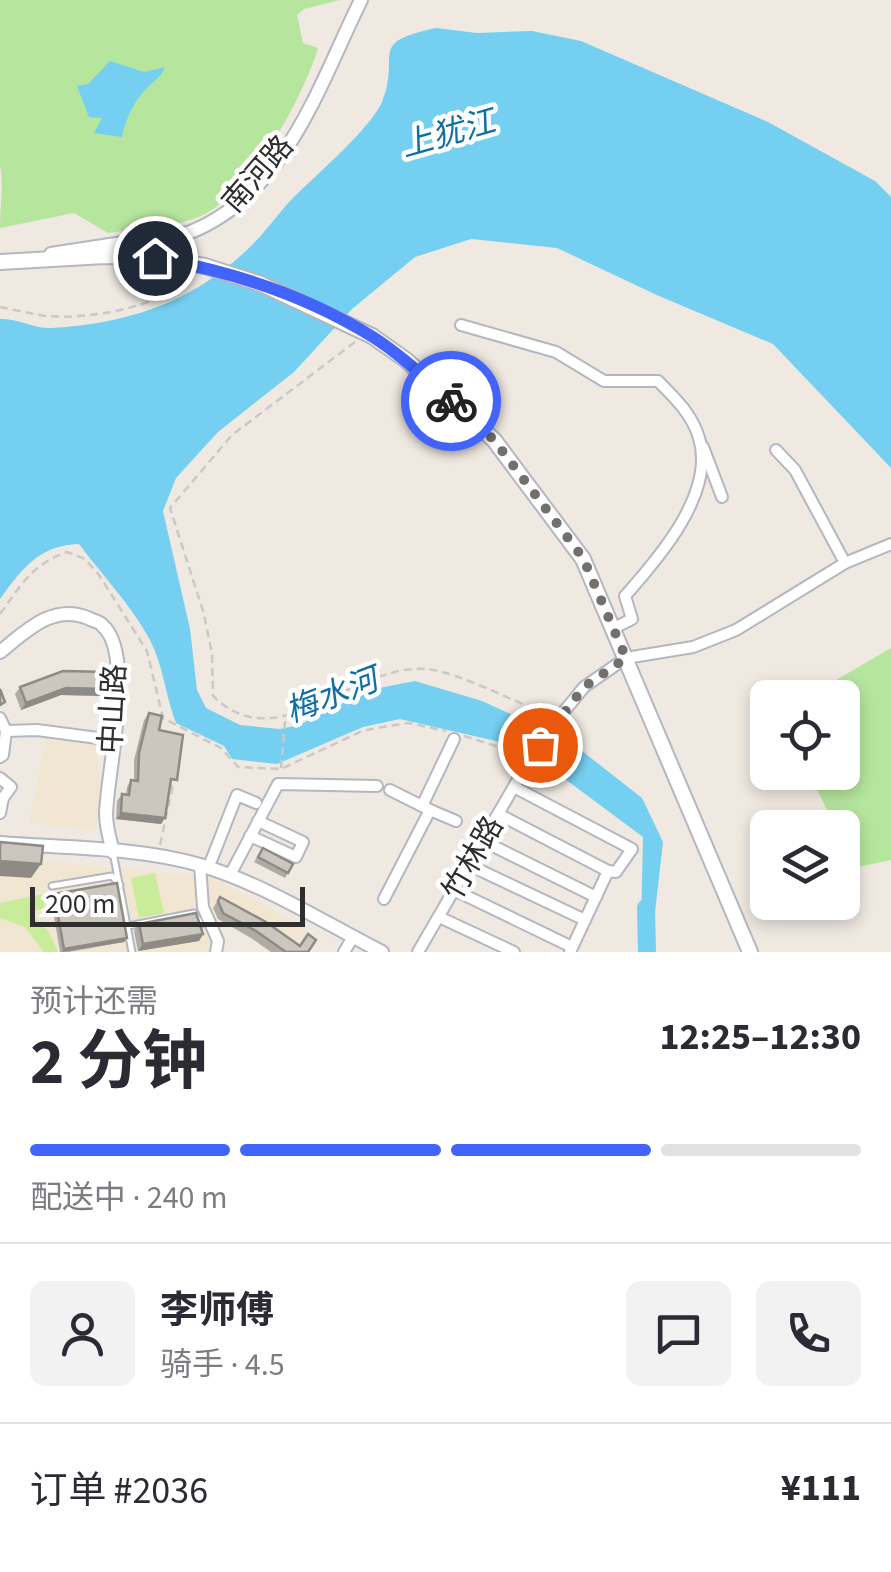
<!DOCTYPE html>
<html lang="zh">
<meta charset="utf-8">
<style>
:root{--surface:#fff;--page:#f2f2f3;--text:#2b2b33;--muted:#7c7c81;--line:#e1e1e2;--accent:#4264fb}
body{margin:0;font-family:"Source Sans 3","Noto Sans SC",sans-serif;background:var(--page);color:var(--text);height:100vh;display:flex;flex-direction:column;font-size:38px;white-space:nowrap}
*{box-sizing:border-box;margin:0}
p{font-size:32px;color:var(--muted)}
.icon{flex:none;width:55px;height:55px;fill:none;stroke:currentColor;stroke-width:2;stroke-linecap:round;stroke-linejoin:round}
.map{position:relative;height:952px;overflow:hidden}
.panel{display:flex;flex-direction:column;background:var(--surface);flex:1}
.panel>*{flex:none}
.buttons{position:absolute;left:750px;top:680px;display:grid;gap:20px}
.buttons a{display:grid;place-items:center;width:110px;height:110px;border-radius:15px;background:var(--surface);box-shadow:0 5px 15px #0003;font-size:50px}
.scale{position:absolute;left:30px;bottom:25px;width:275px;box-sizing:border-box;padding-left:10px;border:5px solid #2e2e2e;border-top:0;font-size:28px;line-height:35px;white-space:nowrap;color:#2e2e2e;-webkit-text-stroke:8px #fff;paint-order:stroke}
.pin{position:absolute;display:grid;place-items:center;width:85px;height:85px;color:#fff;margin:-42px;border:5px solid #fff;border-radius:50%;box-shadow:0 2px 10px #0007}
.courier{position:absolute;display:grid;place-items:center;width:100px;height:100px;margin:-50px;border:8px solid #4264fb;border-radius:50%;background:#fff;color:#222;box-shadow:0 2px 12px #0007}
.overview em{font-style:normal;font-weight:700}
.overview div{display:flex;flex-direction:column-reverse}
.overview{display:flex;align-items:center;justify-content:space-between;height:170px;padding:0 30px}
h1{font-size:65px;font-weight:700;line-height:75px}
.bar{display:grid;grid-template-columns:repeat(4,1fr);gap:15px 10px;align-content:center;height:120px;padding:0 30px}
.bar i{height:12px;border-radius:8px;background:var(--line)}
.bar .on{background:var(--accent)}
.bar p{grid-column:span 4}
.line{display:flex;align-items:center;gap:25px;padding:0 30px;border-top:2px solid var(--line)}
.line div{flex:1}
.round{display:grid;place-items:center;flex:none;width:105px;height:105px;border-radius:15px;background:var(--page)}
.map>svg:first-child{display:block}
</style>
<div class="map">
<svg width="891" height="952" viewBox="0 0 891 952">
<rect width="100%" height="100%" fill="#efe9e1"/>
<g fill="#f0e6d1">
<polygon points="47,733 96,742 101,792 95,831 29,823"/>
<polygon points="33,860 194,876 203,921 213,938 210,952 0,952 0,876 31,878"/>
<polygon points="203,873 264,904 318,938 308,952 268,952 251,938 209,916"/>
</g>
<g fill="#b6e59e">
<path d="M 0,0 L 340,0 L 304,9 L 297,15 L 303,43 L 318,48 C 302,100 248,201 193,219 C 167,228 136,229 108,233 L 74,213 L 0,228 C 0,206 4,186 0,165 Z"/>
<polygon points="891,648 891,860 858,867 843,840 842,828 834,824 809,773 842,772 842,698 807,697"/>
</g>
<g fill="#c9ec9a">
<polygon points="155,873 164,913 139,918 131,878"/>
<polygon points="43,894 45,908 29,912 48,931 58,952 44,952 25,927 0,918 0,903"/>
</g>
<g fill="#75cff0">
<path d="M 436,28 L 477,33 L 532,31 L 581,41 L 768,122 L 875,181 L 891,197 L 891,468 L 773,344 L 659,296 L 557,248 L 471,239 L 415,257 L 352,309 L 294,372 L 218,432 L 176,478 L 163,511 L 190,629 L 197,690 L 206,708 L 240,725 L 280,729 L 299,725 L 369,690 L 415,681 L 482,701 L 568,740 L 642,798 L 663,842 L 653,930 L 641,928 L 643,837 L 522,747 L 400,719 L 363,727 L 277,764 L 232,759 L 224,746 L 176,723 C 165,695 164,667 150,640 C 132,606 102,575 79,544 C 39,545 22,569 0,599 L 0,319 C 18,318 34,329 52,328 C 132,323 196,301 253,244 C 269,228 282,208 299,192 C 320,172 371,127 382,102 C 402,54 365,43 436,28 Z"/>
<path d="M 110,61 L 144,72 L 165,67 C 161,77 157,78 149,86 C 134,100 126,118 122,137 L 94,133 L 102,118 L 89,117 L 77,86 L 88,84 Z"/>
</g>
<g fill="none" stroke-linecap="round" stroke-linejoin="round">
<polyline stroke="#75cff0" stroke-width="18" points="646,908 647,952"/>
<defs>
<g id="service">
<polyline points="113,852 132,952"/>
<polyline points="52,886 112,876 120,885"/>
<polyline points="128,926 194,913 201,924"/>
</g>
<g id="minor">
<path d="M 461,325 L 556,352 L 604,381 L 658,381 C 675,398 692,414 699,438 C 716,493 658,559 625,596 L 632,619 L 614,628"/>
<polyline points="703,447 722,497"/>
<polyline points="776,450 795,470 845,563"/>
<polyline points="0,718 6,731 3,755 0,757"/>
<polyline points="6,731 37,730 113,740"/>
<polyline points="0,778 11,787 3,798 0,813"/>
<polyline points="514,787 632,849 616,872 608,871 570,952"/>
<polyline points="422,806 454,739"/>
<polyline points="430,810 456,821"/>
<polyline points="498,814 608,871"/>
<polyline points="250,836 296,857 303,842 258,821"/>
<polyline points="483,841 596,897"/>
<polyline points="211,861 237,795 256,803"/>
<polyline points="200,865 203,907 218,941 216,952"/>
<polyline points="469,865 585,920"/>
<polyline points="230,875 278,784 377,786"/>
<polyline points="454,890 572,947"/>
<polyline points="384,899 430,810 390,790"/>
<polyline points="439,917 514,952"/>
<polyline points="344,952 353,937"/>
<polyline points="418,952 527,764 553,725 584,687 626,658 693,647 736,630 845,563 891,544"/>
</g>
<g id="tertiary">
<path d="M 51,254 L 188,233 C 285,196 319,85 361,0"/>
<path d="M 0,652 C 25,632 53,603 88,618 C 93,621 99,621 102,625 C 136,653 107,772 106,814 C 106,827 110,840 113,852"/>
<path d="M 0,843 C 64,848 139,847 200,865 C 264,884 323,922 382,952"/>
</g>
<polyline id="secondary" points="0,262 105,256 155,258 205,266 261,284 372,336 406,360 494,440 583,559 750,952"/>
</defs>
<use href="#service" stroke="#b4b7c1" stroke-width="9"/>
<use href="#minor" stroke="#b4b7c1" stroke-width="14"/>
<use href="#tertiary" stroke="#b4b7c1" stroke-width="16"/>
<use href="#secondary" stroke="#b4b7c1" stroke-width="18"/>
<g stroke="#c9c9c9" stroke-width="2.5" stroke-dasharray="8 5" stroke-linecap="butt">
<path d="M 0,307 C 15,310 31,314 47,316 C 88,320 158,307 189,280"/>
<path d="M 355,342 L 232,435 L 170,508 L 204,614 L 212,654 L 213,696 C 279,761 351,663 427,669 C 457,672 519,703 549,716"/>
<path d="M 0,614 C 22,584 31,565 67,552 L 85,559 L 99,575 L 147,651 L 163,718 L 221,748 L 238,767 L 281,769 L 362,731 L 388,726 L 409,723 L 446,731"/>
<polyline points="464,736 499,747 519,761"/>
<polyline points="281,768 285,721"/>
<polyline points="160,845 173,785"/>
</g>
<use href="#service" stroke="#fff" stroke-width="5"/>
<use href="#minor" stroke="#fff" stroke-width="10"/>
<use href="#tertiary" stroke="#fff" stroke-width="12"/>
<use href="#secondary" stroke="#fff" stroke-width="14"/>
</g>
<g fill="#afaba4">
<polygon points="20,687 109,689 104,696 61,695 21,710 15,694"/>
<polygon points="149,713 159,730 172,787 170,786 165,818 161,824 116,819 117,801 122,794 126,795 127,787 131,780 134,780 134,760 144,720"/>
<polygon points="263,848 293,864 285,878 254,862"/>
<polygon points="54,894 127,938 124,942 69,952 60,952 51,899"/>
<polygon points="220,897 308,952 271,952 251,938 218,919 213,908"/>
<polygon points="139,924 203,934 199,941 138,951 134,931"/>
</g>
<g fill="#8e8b86">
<polygon points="66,688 109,689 104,696 61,695 21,710 26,703"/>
<polygon points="121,813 165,818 161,824 116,819"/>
<polygon points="0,861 41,864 31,878 0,876"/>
<polygon points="203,934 199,941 138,951 143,944"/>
<polygon points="127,938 124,942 62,952 64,949"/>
</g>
<g fill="#cbc7bf" stroke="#8e8b86" stroke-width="2.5">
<polygon points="63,671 109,672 109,689 66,688 26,703 20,687"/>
<polygon points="0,689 5,702 0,705"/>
<polygon points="149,713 162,716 159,730 183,735 177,780 171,779 165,818 121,813 122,794 129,795 131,780 138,781 139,753"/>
<polygon points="0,842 43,846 41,864 0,861"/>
<polygon points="263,848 293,864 288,873 258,857"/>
<polygon points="117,883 127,938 64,949 54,894"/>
<polygon points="220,897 266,922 300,946 308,934 316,940 308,952 286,952 256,931 223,913 218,901"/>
<polygon points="196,913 203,934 143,944 139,924"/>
</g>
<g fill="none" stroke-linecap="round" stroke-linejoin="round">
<polyline stroke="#726f6d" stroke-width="10" stroke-dasharray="0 18" points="451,401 494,440 583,558 626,658 584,687 540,745"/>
<path stroke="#4264fb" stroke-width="12" d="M 155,258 C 231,271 307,296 373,337 C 401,355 426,379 451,401"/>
</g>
<g text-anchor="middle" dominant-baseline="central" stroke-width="9" stroke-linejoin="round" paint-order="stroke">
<g font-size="30" fill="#2e2e2e" stroke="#fff">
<text transform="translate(258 174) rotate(-49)">南河路</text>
<text transform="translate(113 709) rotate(-87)">中山路</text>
<text transform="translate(473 858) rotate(-60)">竹林路</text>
</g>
<g font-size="32" font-style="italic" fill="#0d6fa3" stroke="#fff">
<text transform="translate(448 134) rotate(-16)">上犹江</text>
<text transform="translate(332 696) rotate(-21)">梅水河</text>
</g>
</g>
</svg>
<div class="buttons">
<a><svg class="icon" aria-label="locate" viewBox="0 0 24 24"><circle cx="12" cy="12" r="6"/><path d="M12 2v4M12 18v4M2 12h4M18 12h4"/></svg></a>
<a><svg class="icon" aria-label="layers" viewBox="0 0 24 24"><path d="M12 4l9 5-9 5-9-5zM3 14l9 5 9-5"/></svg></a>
</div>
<div class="scale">200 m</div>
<div class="pin" style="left:540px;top:745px;background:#ea580c"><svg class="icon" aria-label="bag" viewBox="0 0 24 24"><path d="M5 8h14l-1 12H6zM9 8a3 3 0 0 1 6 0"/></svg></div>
<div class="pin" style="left:155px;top:258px;background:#1f2937"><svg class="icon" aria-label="home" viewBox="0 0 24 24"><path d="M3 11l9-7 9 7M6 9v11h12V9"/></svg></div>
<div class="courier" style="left:451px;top:401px"><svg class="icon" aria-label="bike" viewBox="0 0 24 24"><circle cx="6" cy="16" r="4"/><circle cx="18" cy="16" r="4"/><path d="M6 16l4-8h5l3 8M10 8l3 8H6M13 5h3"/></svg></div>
</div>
<section class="panel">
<div class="overview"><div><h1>2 分钟</h1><p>预计还需</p></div><em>12:25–12:30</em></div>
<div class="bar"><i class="on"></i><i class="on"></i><i class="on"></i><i></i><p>配送中 · 240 m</p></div>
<div class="line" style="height:180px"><a class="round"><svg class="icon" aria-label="person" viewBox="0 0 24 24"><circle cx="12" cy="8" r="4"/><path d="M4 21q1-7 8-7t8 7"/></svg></a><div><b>李师傅</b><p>骑手 · 4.5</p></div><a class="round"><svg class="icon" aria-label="chat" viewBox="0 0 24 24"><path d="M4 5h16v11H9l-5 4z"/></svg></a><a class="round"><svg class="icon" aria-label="phone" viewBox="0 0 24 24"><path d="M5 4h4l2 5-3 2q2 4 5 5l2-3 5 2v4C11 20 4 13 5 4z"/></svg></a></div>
<div class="line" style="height:130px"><div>订单 #2036</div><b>¥111</b></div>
</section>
